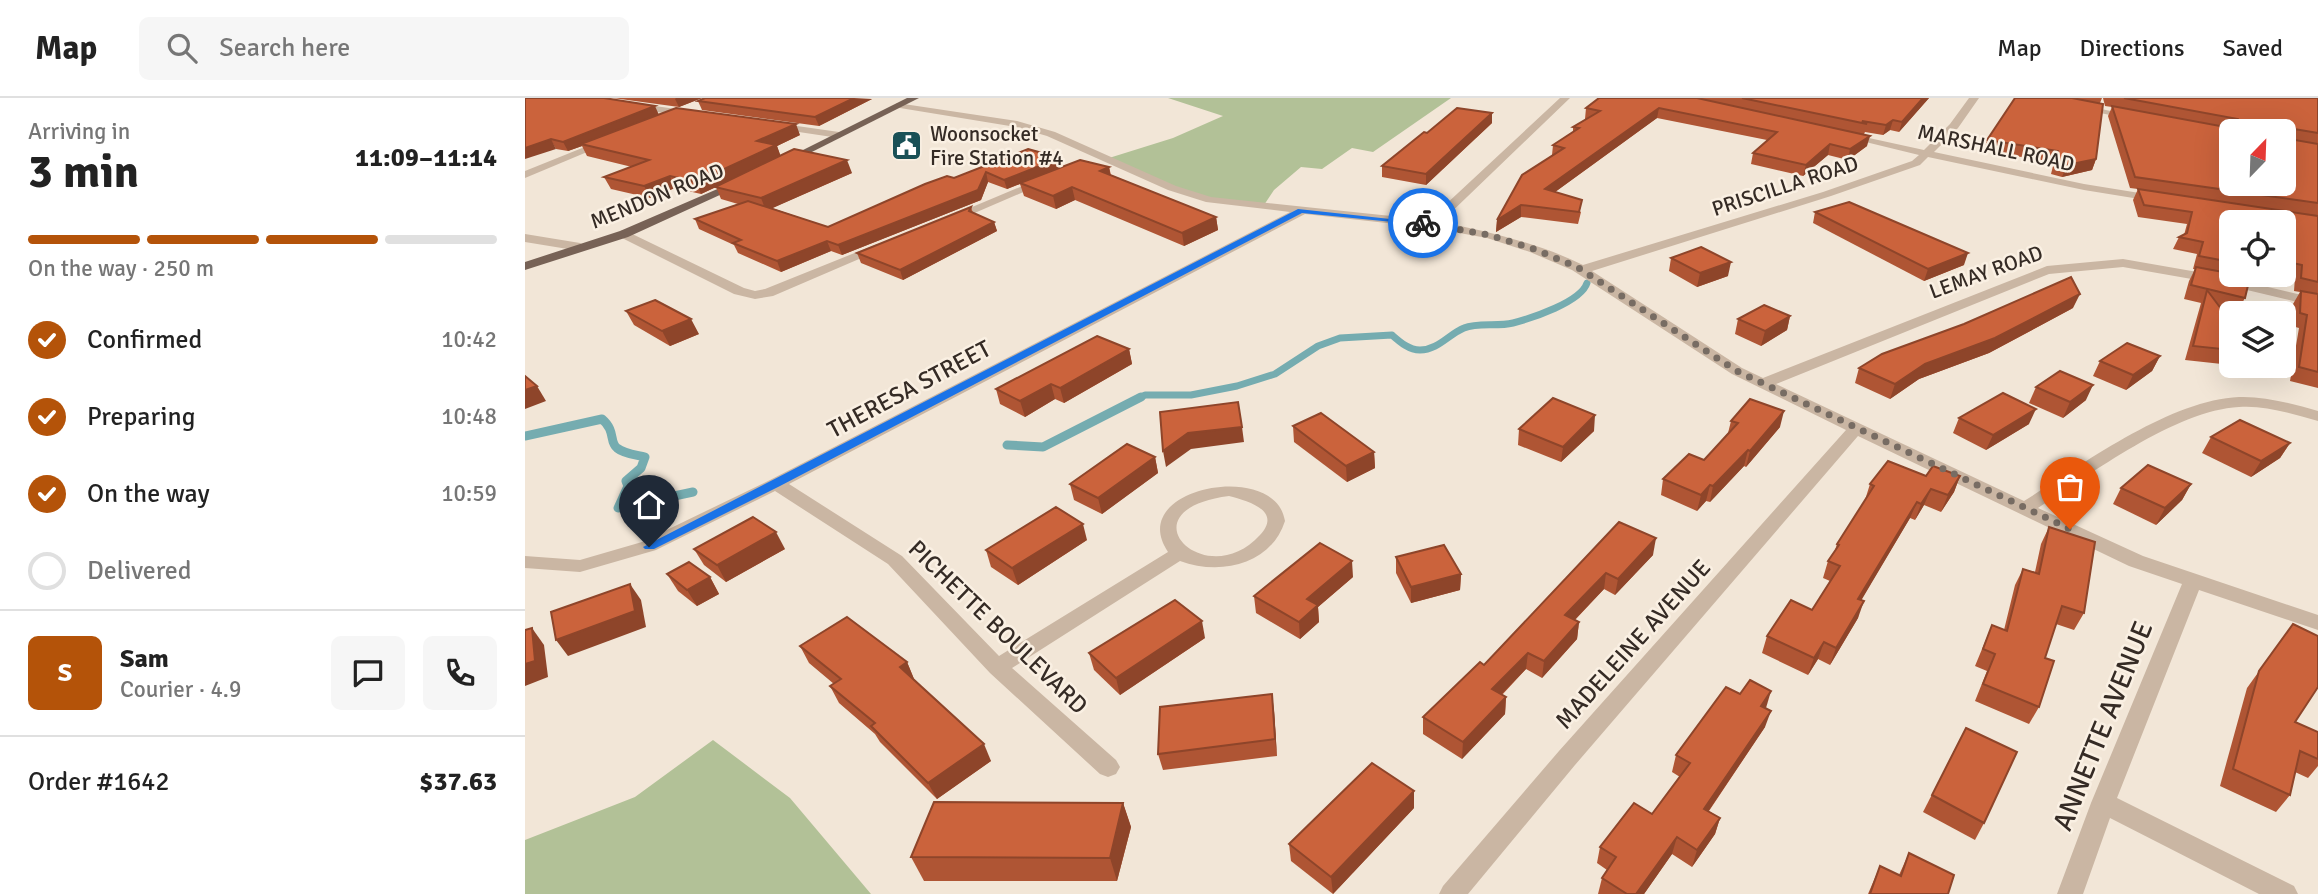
<!DOCTYPE html>
<meta charset="utf-8">
<style>
:root{--surface:#fff;--page:#f6f6f6;--text:#222;--muted:#767676;--line:#e0e0e0;--accent:#b45309}
body{margin:0;font-family:Signika,sans-serif;background:var(--page);color:var(--text);height:100vh;display:flex;flex-direction:column;font-size:26px;white-space:nowrap}
*{box-sizing:border-box;margin:0}
p{font-size:23px;color:var(--muted)}
.icon{flex:none;width:38px;height:38px;fill:none;stroke:currentColor;stroke-width:2;stroke-linecap:round;stroke-linejoin:round}
.map{position:relative;flex:1;overflow:hidden}
.details{display:flex;flex-direction:column;background:var(--surface);width:525px}
.details>*{flex:none}
.needle{width:46px;rotate:23deg}
.tools{position:absolute;left:1694px;top:21px;display:grid;gap:14px}
.tools a{display:grid;place-items:center;width:77px;height:77px;border-radius:10px;background:var(--surface);box-shadow:0 7px 28px #0002;font-size:35px}
.pin{position:absolute;display:grid;place-items:center;width:60px;height:60px;color:#fff;margin:-72px -30px;border-radius:50% 50% 50% 0;rotate:-45deg;box-shadow:0 0 7px #0007}
.pin .icon{rotate:45deg}
.courier{position:absolute;display:grid;place-items:center;width:70px;height:70px;margin:-35px;border:5px solid #1a73e8;border-radius:50%;background:#fff;color:#222;box-shadow:0 2px 9px #0007}
.head em{font-style:normal;font-weight:700}
.head div{display:flex;flex-direction:column-reverse}
.head{display:flex;align-items:center;justify-content:space-between;height:119px;padding:0 28px}
h1{font-size:46px;font-weight:700;line-height:52px}
.bar{display:grid;grid-template-columns:repeat(4,1fr);gap:10px 7px;align-content:center;height:84px;padding:0 28px}
.bar i{height:9px;border-radius:5px;background:var(--line)}
.bar .on{background:var(--accent)}
.bar p{grid-column:span 4}
.line{display:flex;align-items:center;gap:18px;padding:0 28px;border-top:2px solid var(--line)}
.line div{flex:1}
.round{display:grid;place-items:center;flex:none;width:74px;height:74px;border-radius:10px;background:var(--page)}
ol{padding:0 28px;list-style:none}
li{display:flex;align-items:center;gap:21px;height:77px}
li p{margin-inline-start:auto}
li .icon{padding:7px;border-radius:50%;background:var(--accent);color:#fff;stroke-width:4}
li:last-child{color:var(--muted)}
li i{width:38px;height:38px;border:4px solid var(--line);border-radius:50%}
header{display:flex;align-items:center;gap:42px;box-sizing:border-box;height:98px;padding:0 35px;background:var(--surface);border-bottom:2px solid var(--line)}
header strong{font-size:33px}
nav{display:flex;gap:38px;margin-inline-start:auto;font-size:24px}
.search{width:490px;height:63px;background:var(--page);display:flex;align-items:center;gap:18px;box-sizing:border-box;padding:0 24px;border-radius:10px;color:var(--muted);font-size:26px}
main{display:flex;flex:1;min-height:0}
.map>svg:first-child{display:block}
</style>
<header>
<strong>Map</strong>
<div class="search"><svg class="icon" aria-label="search" viewBox="0 0 24 24"><circle cx="10" cy="10" r="6"/><path d="M15 15l6 6"/></svg>Search here</div>
<nav><a>Map</a><a>Directions</a><a>Saved</a></nav>
</header>
<main>
<section class="details">
<div class="head"><div><h1>3 min</h1><p>Arriving in</p></div><em>11:09–11:14</em></div>
<div class="bar"><i class="on"></i><i class="on"></i><i class="on"></i><i></i><p>On the way · 250 m</p></div>
<ol>
<li><svg class="icon" aria-label="check" viewBox="0 0 24 24"><path d="M5 12l5 5 9-10"/></svg>Confirmed<p>10:42</p></li>
<li><svg class="icon" aria-label="check" viewBox="0 0 24 24"><path d="M5 12l5 5 9-10"/></svg>Preparing<p>10:48</p></li>
<li><svg class="icon" aria-label="check" viewBox="0 0 24 24"><path d="M5 12l5 5 9-10"/></svg>On the way<p>10:59</p></li>
<li><i></i>Delivered</li>
</ol>
<div class="line" style="height:126px"><b class="round" style="background:var(--accent);color:#fff">S</b><div><b>Sam</b><p>Courier · 4.9</p></div><a class="round"><svg class="icon" aria-label="chat" viewBox="0 0 24 24"><path d="M4 5h16v11H9l-5 4z"/></svg></a><a class="round"><svg class="icon" aria-label="phone" viewBox="0 0 24 24"><path d="M5 4h4l2 5-3 2q2 4 5 5l2-3 5 2v4C11 20 4 13 5 4z"/></svg></a></div>
<div class="line" style="height:91px"><div>Order #1642</div><b>$37.63</b></div>
</section>
<div class="map">
<svg width="1793" height="796" viewBox="0 0 1793 796">
<rect width="100%" height="100%" fill="#f2e6d7"/>
<g fill="#b2c197">
<polygon points="643,0 926,0 848,54 827,50 797,71 776,69 749,92 739,107 679,99 641,87 584,60 648,40 698,18"/>
<polygon points="188,642 265,700 346,796 0,796 0,742 110,699"/>
</g>
<g fill="none" stroke-linecap="round" stroke-linejoin="round">
<path stroke="#75acb0" stroke-width="7" d="M 613,301 L 620,297 L 666,297 L 712,288 L 750,276 L 793,248 L 815,240 L 867,237 C 875,244 884,252 895,252 C 913,252 924,236 939,230 C 953,224 972,229 988,225 C 1007,220 1056,204 1062,185"/>
<g stroke="#75acb0" stroke-width="9">
<path d="M 0,338 L 77,321 C 91,333 84,344 92,350 C 99,356 112,357 120,359 L 116,370 L 101,383 L 103,388 L 93,410 L 168,394"/>
<polyline points="482,347 518,349 616,299"/>
</g>
<g fill="#cab6a3" fill-rule="evenodd">
<path d="M 1035,0 L 1045,0 L 916,124 C 965,134 1013,145 1058,167 L 1298,94 L 1387,63 L 1394,57 L 1316,38 L 1321,35 L 1399,52 L 1425,26 L 1444,0 L 1454,0 L 1433,30 L 1409,54 L 1559,86 L 1633,98 L 1639,101 L 1633,104 L 1559,92 L 1403,59 L 1395,67 L 1306,98 L 1067,173 L 1217,270 L 1238,280 L 1522,168 L 1598,161 L 1701,179 L 1793,201 L 1793,209 L 1701,187 L 1598,169 L 1524,176 L 1251,286 L 1499,403 C 1557,367 1644,302 1714,299 C 1740,298 1768,306 1793,313 L 1793,323 C 1767,316 1740,307 1714,309 C 1651,312 1566,376 1513,410 L 1618,458 L 1793,517 L 1793,532 L 1674,492 L 1592,700 L 1769,788 L 1773,796 L 1734,796 L 1585,720 L 1558,796 L 1532,796 L 1566,705 L 1657,486 L 1604,468 L 1333,338 L 1050,667 L 943,796 L 914,796 L 918,788 L 1034,653 L 1321,332 L 1207,276 L 1047,172 L 1005,154 L 962,140 L 907,130 L 780,116 L 264,386 L 377,458 L 474,558 L 643,454 C 603,395 725,367 754,408 C 757,412 759,418 760,423 C 746,467 695,478 655,463 L 487,570 L 591,662 L 595,669 L 591,676 L 583,679 L 575,676 L 465,575 L 363,466 L 250,393 L 131,452 L 55,474 L 0,470 L 0,458 L 55,462 L 117,444 L 245,382 L 765,114 L 681,104 L 643,92 L 522,38 L 491,29 L 375,10 L 370,7 L 372,5 L 492,23 L 530,34 L 651,88 L 686,99 L 904,122 ZM 704,398 C 722,403 758,412 735,437 C 681,497 595,412 704,398 Z"/>
<polygon points="1504,0 1524,0 1614,19 1609,22"/>
<polygon points="109,5 165,13 170,16 165,19 106,10 104,8"/>
<polygon points="251,25 314,34 319,37 314,40 247,30 246,28"/>
<polygon points="77,42 86,44 0,80 0,73"/>
<polygon points="514,81 524,83 431,123 421,120"/>
<polygon points="99,132 219,190 230,193 240,191 352,146 360,146 362,149 248,198 230,201 209,196 95,139 95,133"/>
<polygon points="0,136 55,145 61,149 55,153 0,144"/>
</g>
<g fill="#776256" fill-rule="evenodd">
<polygon points="382,0 394,0 263,66 254,64"/>
<polygon points="211,83 221,85 103,139 0,172 0,164 95,133"/>
</g>
</g>
<g fill="#af5534">
<polygon points="0,0 134,16 275,37 252,48 255,57 327,75 247,110 303,129 503,51 537,69 584,69 586,77 691,119 693,132 659,148 550,102 531,111 499,98 495,86 482,91 463,84 456,102 317,157 306,153 256,174 213,155 209,147 174,131 170,121 213,106 196,101 191,89 176,96 150,90 125,100 86,91 79,79 107,69 62,58 57,48 43,53 31,51"/>
<polygon points="88,0 177,0 154,9"/>
<polygon points="1074,0 1404,0 1374,34 1365,32 1358,37 1340,34 1339,36 1342,48 1323,62 1303,57 1278,78 1226,66 1228,55 1242,42 1132,20 1030,94 1056,114 1053,126 996,119 971,134 972,122 1027,57 1028,47 1048,34 1048,29 1062,21 1060,21 1061,10"/>
<polygon points="1490,0 1577,0 1575,5 1571,61 1567,72 1537,79 1526,76 1529,64 1458,53 1462,42"/>
<polygon points="1578,0 1793,0 1793,290 1765,283 1774,230 1767,228 1768,206 1775,194 1769,193 1770,179 1759,177 1759,124 1706,124 1706,177 1722,177 1721,179 1720,200 1712,214 1696,210 1706,224 1706,267 1660,262 1676,205 1659,201 1664,183 1670,171 1668,171 1672,156 1648,151 1654,139 1659,137 1662,126 1613,119 1608,102 1613,91 1605,90 1583,18 1587,9 1580,8"/>
<polygon points="347,1 294,28 177,12 173,3"/>
<polygon points="967,25 901,87 857,79 857,68 902,35"/>
<polygon points="446,109 448,115 469,124 472,133 378,182 336,165 332,155"/>
<polygon points="1290,114 1439,167 1399,183 1288,125"/>
<polygon points="1146,160 1203,178 1172,189 1144,173"/>
<polygon points="1548,210 1464,255 1394,281 1365,301 1330,285 1334,270"/>
<polygon points="101,213 174,236 145,248 109,227"/>
<polygon points="1265,218 1262,232 1236,248 1210,236 1213,221"/>
<polygon points="604,251 607,266 539,305 530,301 500,319 475,306 471,291"/>
<polygon points="1635,258 1627,273 1601,292 1568,278 1575,263"/>
<polygon points="1511,289 1561,302 1538,320 1504,305"/>
<polygon points="1434,320 1504,326 1461,352 1428,335"/>
<polygon points="1206,323 1255,329 1221,369 1219,368 1185,404 1181,403 1172,413 1136,397 1138,381 1179,362 1203,335"/>
<polygon points="768,328 849,354 850,370 822,384 769,344"/>
<polygon points="994,331 1069,333 1036,364 993,347"/>
<polygon points="1686,339 1765,345 1755,360 1726,379 1677,355"/>
<polygon points="630,359 633,375 577,416 549,402 545,386"/>
<polygon points="1401,378 1435,378 1429,394 1416,414 1399,407 1390,422 1385,420 1336,502 1333,520 1305,567 1293,561 1283,577 1237,555 1242,538 1287,512 1305,483 1298,480 1303,463 1309,455 1312,446 1340,402 1345,386"/>
<polygon points="1666,386 1657,402 1631,427 1588,406 1596,390"/>
<polygon points="1094,424 1128,457 1090,497 1079,491 1050,522 1054,524 1052,541 1017,580 1001,571 977,597 981,599 980,616 937,661 898,636 898,619 959,567"/>
<polygon points="1524,429 1559,515 1549,532 1531,526 1520,560 1514,609 1504,626 1450,603 1462,573 1450,568 1467,527 1479,532 1490,487 1498,471 1510,474 1516,446"/>
<polygon points="562,442 493,487 466,469 461,452"/>
<polygon points="169,451 260,451 201,484 179,467"/>
<polygon points="871,459 936,476 935,492 886,505 871,475"/>
<polygon points="142,476 185,479 194,496 172,508 153,493"/>
<polygon points="828,479 793,509 794,524 775,541 731,515 729,498"/>
<polygon points="1768,526 1770,624 1793,634 1793,668 1783,680 1770,674 1765,697 1751,714 1695,688 1722,590"/>
<polygon points="680,540 595,597 569,572 564,555"/>
<polygon points="275,548 382,564 389,581 466,663 412,701 355,644 350,636 314,605 305,588 309,586 284,565"/>
<polygon points="1241,610 1240,629 1184,713 1195,720 1190,736 1167,769 1147,756 1119,796 1073,796 1077,780 1082,772 1072,765 1075,749 1127,716 1155,679 1147,674 1151,657"/>
<polygon points="749,613 752,658 638,672 633,656"/>
<polygon points="1441,630 1459,725 1450,742 1398,714"/>
<polygon points="598,705 606,729 592,783 399,783 386,759"/>
<polygon points="889,710 808,796 766,763 764,746"/>
<polygon points="1384,755 1423,796 1343,796 1355,768 1374,777"/>
</g>
<g fill="#8e452a">
<polygon points="151,0 177,0 154,9 150,1"/>
<polygon points="329,0 347,1 294,28 290,19"/>
<polygon points="1398,0 1404,0 1374,34 1377,24"/>
<polygon points="130,8 134,17 56,46 57,48 43,53 38,44"/>
<polygon points="1134,10 1132,20 1019,102 1020,91"/>
<polygon points="967,15 967,25 901,87 901,76"/>
<polygon points="1368,22 1365,32 1358,37 1361,27"/>
<polygon points="271,26 275,37 252,48 256,59 176,96 171,84 232,43"/>
<polygon points="1345,38 1342,48 1323,62 1325,51"/>
<polygon points="26,41 31,51 0,61 0,50"/>
<polygon points="1305,46 1303,57 1278,78 1281,67"/>
<polygon points="535,60 537,69 482,91 479,82"/>
<polygon points="1571,61 1567,72 1537,79 1542,67"/>
<polygon points="322,62 327,75 241,113 236,100"/>
<polygon points="584,69 586,81 575,73"/>
<polygon points="461,74 463,84 456,102 317,157 313,147"/>
<polygon points="145,78 150,90 125,100 119,88"/>
<polygon points="547,89 550,102 531,111 528,98"/>
<polygon points="996,107 996,119 971,134 972,122"/>
<polygon points="691,119 693,132 659,148 657,135"/>
<polygon points="469,124 472,133 378,182 375,172"/>
<polygon points="302,143 306,153 256,174 252,163"/>
<polygon points="1443,155 1439,167 1399,183 1403,171"/>
<polygon points="1206,164 1203,178 1172,189 1175,175"/>
<polygon points="1555,196 1548,210 1464,255 1394,281 1365,301 1370,286 1400,266"/>
<polygon points="1265,218 1262,232 1236,248 1240,233"/>
<polygon points="166,221 174,236 145,248 137,233"/>
<polygon points="604,251 607,266 539,305 535,290"/>
<polygon points="1635,258 1627,273 1601,292 1608,277"/>
<polygon points="526,286 530,301 500,319 495,303"/>
<polygon points="1568,287 1561,302 1538,320 1545,304"/>
<polygon points="12,288 21,303 0,311 0,292"/>
<polygon points="1511,311 1504,326 1461,352 1468,337"/>
<polygon points="1259,313 1255,329 1221,369 1225,353"/>
<polygon points="1070,317 1069,333 1036,364 1038,349"/>
<polygon points="717,329 719,344 666,351 641,369 638,353 663,335"/>
<polygon points="1765,345 1755,360 1726,379 1736,363"/>
<polygon points="1223,352 1219,368 1185,404 1188,388"/>
<polygon points="849,354 850,370 822,384 821,368"/>
<polygon points="630,359 633,375 577,416 573,400"/>
<polygon points="1435,378 1429,394 1416,414 1423,397"/>
<polygon points="1666,386 1657,402 1631,427 1640,410"/>
<polygon points="1185,387 1181,403 1172,413 1176,397"/>
<polygon points="1406,391 1399,407 1390,422 1396,406"/>
<polygon points="1392,404 1385,420 1327,518 1333,501"/>
<polygon points="558,426 562,442 493,487 487,470"/>
<polygon points="251,434 260,451 201,484 192,467"/>
<polygon points="1131,440 1128,457 1090,497 1093,481"/>
<polygon points="827,463 828,479 793,509 794,524 775,541 774,524 782,501"/>
<polygon points="1081,475 1079,491 1038,534 1040,517"/>
<polygon points="936,476 935,492 886,505 886,489"/>
<polygon points="185,479 194,496 172,508 162,492"/>
<polygon points="105,486 116,502 121,529 43,558 31,542"/>
<polygon points="1339,503 1333,520 1305,567 1311,550"/>
<polygon points="677,523 680,540 595,597 591,580"/>
<polygon points="1054,524 1052,541 1017,580 1019,563"/>
<polygon points="7,530 19,547 23,579 0,588 0,566"/>
<polygon points="1299,544 1293,561 1283,577 1289,560"/>
<polygon points="1003,555 1001,571 966,607 967,591"/>
<polygon points="382,564 389,581 375,569"/>
<polygon points="1246,593 1241,610 1236,608"/>
<polygon points="747,596 749,613 752,658 750,641"/>
<polygon points="981,599 980,616 937,661 938,644"/>
<polygon points="1246,613 1240,629 1174,727 1179,711"/>
<polygon points="459,646 466,663 412,701 403,685"/>
<polygon points="889,693 889,710 808,796 806,779"/>
<polygon points="598,705 606,729 592,783 585,760"/>
<polygon points="1195,720 1190,736 1167,769 1172,752"/>
<polygon points="1152,739 1147,756 1119,796 1111,796"/>
</g>
<g fill="#cb633c" stroke="#8e452a" stroke-width="2" fill-rule="evenodd">
<polygon points="0,0 79,0 130,8 38,44 26,41 0,50"/>
<polygon points="180,0 329,0 290,19 173,3"/>
<polygon points="1074,0 1172,0 1345,38 1325,51 1305,46 1281,67 1228,55 1252,34 1134,10 1020,91 1057,102 1054,114 996,107 972,122 997,77 1039,50 1028,47 1054,30 1048,29 1075,13 1061,10"/>
<polygon points="1217,0 1398,0 1377,24 1368,22 1361,27 1337,23 1342,26"/>
<polygon points="1490,0 1547,0 1578,6 1571,61 1542,67 1531,65 1533,53 1462,42"/>
<path d="M 1599,0 L 1793,0 L 1793,35 L 1763,30 L 1764,41 L 1793,46 L 1793,105 L 1610,79 L 1587,8 L 1711,31 L 1714,28 L 1713,21 ZM 1706,33 L 1759,33 L 1759,86 L 1706,86 Z"/>
<polygon points="151,10 271,26 232,43 251,47 171,84 145,78 119,88 79,79 124,62 56,46"/>
<polygon points="932,10 967,15 901,76 857,68 899,34 902,35"/>
<polygon points="269,51 322,62 236,100 190,89"/>
<polygon points="503,51 535,60 479,82 461,74 453,92 313,147 302,143 252,163 208,145 216,142 170,121 223,103 303,129 400,86 422,78 429,80"/>
<polygon points="555,62 584,69 575,73 691,119 657,135 547,89 528,98 495,85"/>
<polygon points="1613,91 1793,118 1793,184 1776,180 1777,167 1759,163 1759,124 1706,124 1706,164 1674,158 1678,144 1654,139 1662,135 1667,114 1619,107"/>
<polygon points="1324,104 1443,155 1403,171 1290,114"/>
<polygon points="446,109 444,113 469,124 375,172 332,155"/>
<polygon points="1176,149 1206,164 1175,175 1146,160"/>
<polygon points="1671,169 1725,179 1720,200 1666,187"/>
<polygon points="1546,179 1555,196 1470,240 1400,266 1370,286 1334,270 1357,256 1439,226"/>
<polygon points="1682,192 1706,224 1706,252 1668,248"/>
<polygon points="1776,193 1793,196 1793,274 1774,269 1782,217 1775,215"/>
<polygon points="130,202 166,221 137,233 101,213"/>
<polygon points="1239,207 1265,218 1240,233 1213,221"/>
<polygon points="572,238 604,251 535,290 526,286 495,303 471,291"/>
<polygon points="1602,245 1635,258 1608,277 1575,263"/>
<polygon points="1535,273 1568,287 1545,304 1511,289"/>
<polygon points="0,278 12,288 0,292"/>
<polygon points="1478,295 1511,311 1468,337 1434,320"/>
<polygon points="1028,300 1070,317 1038,349 994,331"/>
<polygon points="1225,301 1259,313 1225,353 1223,352 1188,388 1185,387 1176,397 1138,381 1164,356 1179,362 1213,325 1206,323"/>
<polygon points="713,304 717,329 663,335 638,353 635,314"/>
<polygon points="796,315 849,354 821,368 768,328"/>
<polygon points="1715,322 1765,345 1736,363 1686,339"/>
<polygon points="602,346 630,359 573,400 545,386"/>
<polygon points="1363,363 1401,378 1408,368 1435,378 1423,397 1406,391 1396,406 1392,404 1333,501 1339,503 1311,550 1299,544 1289,560 1242,538 1266,502 1287,512 1315,468 1303,463 1314,447 1312,446 1349,388 1345,386"/>
<polygon points="1623,367 1666,386 1640,410 1596,390"/>
<polygon points="531,409 558,426 487,470 461,452"/>
<polygon points="228,419 251,434 192,467 169,451"/>
<polygon points="1094,424 1131,440 1093,481 1081,475 1040,517 1054,524 1019,563 1003,555 967,591 981,599 938,644 898,619 955,564 959,567"/>
<polygon points="1524,429 1570,444 1559,515 1537,508 1520,560 1529,563 1514,609 1458,586 1470,556 1458,551 1467,527 1482,533 1498,471 1514,476"/>
<polygon points="795,445 827,463 782,501 793,507 774,524 729,498"/>
<polygon points="919,447 936,476 886,489 871,459"/>
<polygon points="164,464 185,479 162,492 142,476"/>
<polygon points="105,486 110,513 31,542 26,514"/>
<polygon points="650,502 677,523 591,580 564,555"/>
<polygon points="322,519 382,564 375,569 459,646 403,685 346,628 350,625 305,588 316,581 275,548"/>
<polygon points="1768,526 1793,538 1793,589 1770,624 1793,634 1793,661 1775,653 1765,697 1708,671 1734,573"/>
<polygon points="7,530 10,563 0,566 0,532"/>
<polygon points="1225,582 1246,593 1236,608 1246,613 1179,711 1195,720 1172,752 1152,739 1111,796 1102,796 1077,780 1091,759 1075,749 1109,705 1127,716 1165,665 1151,657 1201,589 1215,596"/>
<polygon points="747,596 750,641 633,656 635,609"/>
<polygon points="1441,630 1492,654 1459,725 1407,697"/>
<polygon points="847,665 889,693 806,779 764,746"/>
<polygon points="409,704 598,705 585,760 386,759"/>
<polygon points="1384,755 1429,777 1423,796 1345,796 1355,768 1376,778"/>
</g>
<polygon fill="#1a73e8" points="773,111 902,125 898,127 777,115 255,388 129,451 120,451 118,449"/>
<g fill="none" stroke-linecap="round" stroke-linejoin="round">
<polyline stroke="#776c63" stroke-width="7" stroke-dasharray="0 12.6" points="898,125 964,137 1009,151 1052,169 1212,273 1545,431"/>
</g>
<defs>
<symbol id="civic-square" viewBox="-11 -11 22 22"><rect x="-9" y="-9" width="18" height="18" rx="4" fill="#1a5157" stroke="#faf0e3"/><path d="M-.6-6.5H3V-4.5H.6V-3L4-1V1h2V6H-6V1h2V-1L-.6-3ZM-1.2 2.5V6h2.4V2.5Z" fill="#fff"/></symbol>
</defs>
<g fill-rule="evenodd">
<use href="#civic-square" x="364" y="30" width="35" height="35"/>
</g>
<g text-anchor="middle" dominant-baseline="central" stroke-width="5" stroke-linejoin="round" paint-order="stroke">
<g font-size="21" fill="#352b25" stroke="#faf0e3" text-anchor="start">
<text x="405" y="36">Woonsocket<tspan x="405" dy="24">Fire Station #4</tspan></text>
</g>
<g font-size="21" fill="#352b25" stroke="#faf0e3">
<text transform="translate(1471 50) rotate(12)">MARSHALL ROAD</text>
<text transform="translate(1260 88) rotate(-18)">PRISCILLA ROAD</text>
<text transform="translate(132 98) rotate(-22)">MENDON ROAD</text>
<text transform="translate(1461 174) rotate(-20)">LEMAY ROAD</text>
</g>
<g font-size="24" fill="#352b25" stroke="#faf0e3">
<text transform="translate(384 291) rotate(-28)">THERESA STREET</text>
<text transform="translate(473 529) rotate(44)">PICHETTE BOULEVARD</text>
<text transform="translate(1108 546) rotate(-48)">MADELEINE AVENUE</text>
</g>
<g font-size="28" fill="#352b25" stroke="#faf0e3">
<text transform="translate(1578 628) rotate(-68)">ANNETTE AVENUE</text>
</g>
</g>
</svg>
<div class="tools">
<a><svg class="needle" viewBox="-14 -14 28 28"><path d="M0-13l5 13h-10z" fill="#e53935"/><path d="M0 13l5-13h-10z" fill="#767676"/></svg></a>
<a><svg class="icon" aria-label="locate" viewBox="0 0 24 24"><circle cx="12" cy="12" r="6"/><path d="M12 2v4M12 18v4M2 12h4M18 12h4"/></svg></a>
<a><svg class="icon" aria-label="layers" viewBox="0 0 24 24"><path d="M12 4l9 5-9 5-9-5zM3 14l9 5 9-5"/></svg></a>
</div>
<div class="pin" style="left:1545px;top:431px;background:#ea580c"><svg class="icon" aria-label="bag" viewBox="0 0 24 24"><path d="M5 8h14l-1 12H6zM9 8a3 3 0 0 1 6 0"/></svg></div>
<div class="pin" style="left:124px;top:449px;background:#1f2937"><svg class="icon" aria-label="home" viewBox="0 0 24 24"><path d="M3 11l9-7 9 7M6 9v11h12V9"/></svg></div>
<div class="courier" style="left:898px;top:125px"><svg class="icon" aria-label="bike" viewBox="0 0 24 24"><circle cx="6" cy="16" r="4"/><circle cx="18" cy="16" r="4"/><path d="M6 16l4-8h5l3 8M10 8l3 8H6M13 5h3"/></svg></div>
</div>
</main>
